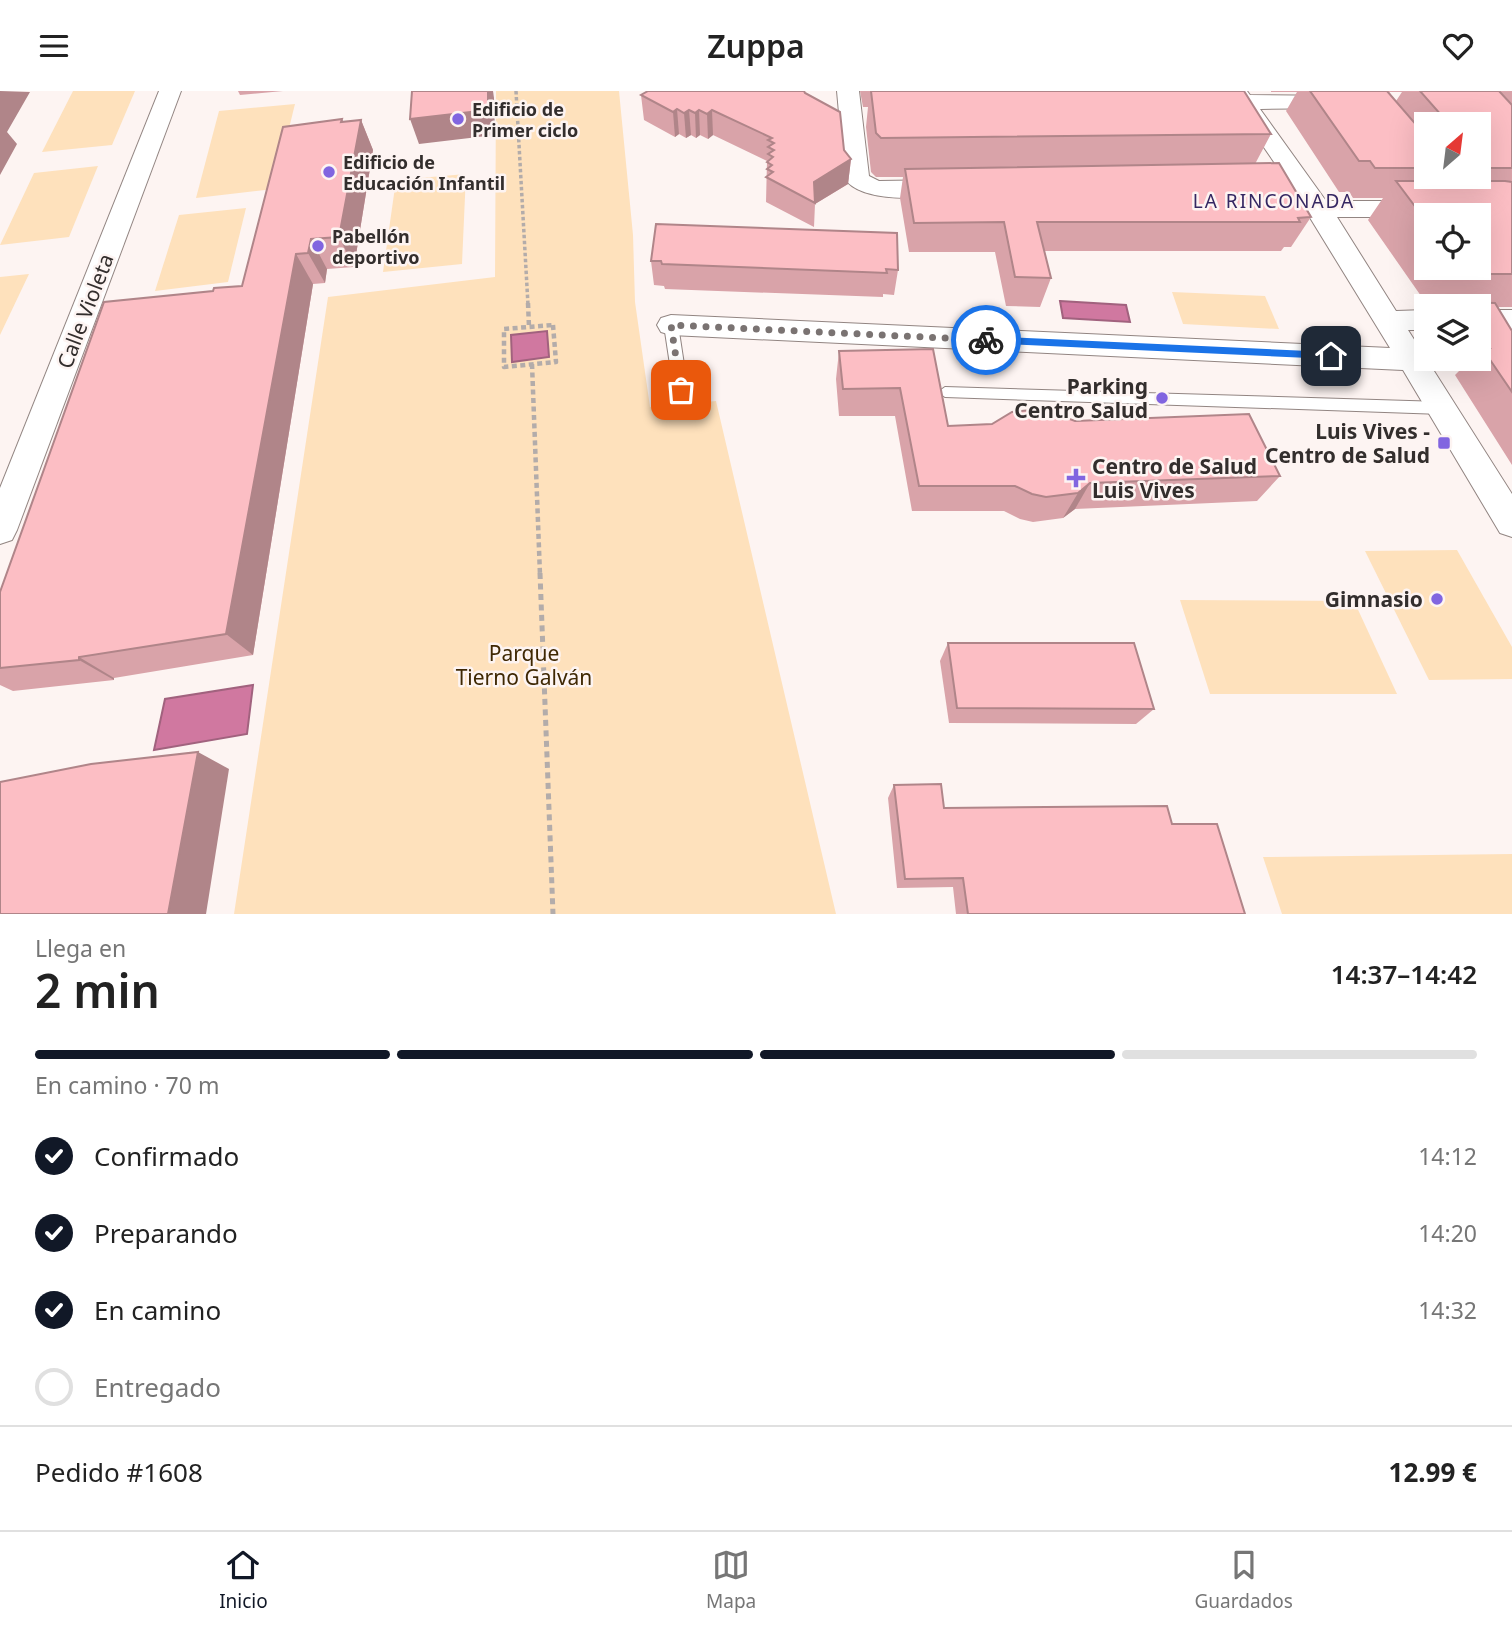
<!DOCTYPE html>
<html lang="es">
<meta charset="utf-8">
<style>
:root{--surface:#fff;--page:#f2f2f2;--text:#222;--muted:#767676;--line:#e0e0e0;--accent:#111827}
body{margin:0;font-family:"Noto Sans",sans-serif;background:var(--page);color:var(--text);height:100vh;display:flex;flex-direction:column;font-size:26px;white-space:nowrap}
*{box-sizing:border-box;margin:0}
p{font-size:23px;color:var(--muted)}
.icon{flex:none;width:38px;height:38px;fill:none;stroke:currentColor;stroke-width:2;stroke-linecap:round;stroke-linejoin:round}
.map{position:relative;height:823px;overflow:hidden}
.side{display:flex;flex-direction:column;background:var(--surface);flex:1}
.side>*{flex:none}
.needle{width:46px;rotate:28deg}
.tools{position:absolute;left:1414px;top:21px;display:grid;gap:14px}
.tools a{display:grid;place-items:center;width:77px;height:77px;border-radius:0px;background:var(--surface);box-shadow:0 7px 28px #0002;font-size:35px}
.pin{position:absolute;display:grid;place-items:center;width:60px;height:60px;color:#fff;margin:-30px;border-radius:14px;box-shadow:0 4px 10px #0006}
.courier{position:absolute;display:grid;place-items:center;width:70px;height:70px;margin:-35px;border:5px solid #1a73e8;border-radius:50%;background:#fff;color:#222;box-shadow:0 2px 9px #0007}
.overview em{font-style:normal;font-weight:600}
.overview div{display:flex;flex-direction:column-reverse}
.overview{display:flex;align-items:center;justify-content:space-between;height:119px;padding:0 35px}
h1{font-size:46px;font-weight:600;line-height:52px}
.bar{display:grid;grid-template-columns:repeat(4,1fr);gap:10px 7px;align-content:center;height:84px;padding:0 35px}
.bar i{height:9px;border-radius:5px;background:var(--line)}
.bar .current{background:var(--accent)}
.bar p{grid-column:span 4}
.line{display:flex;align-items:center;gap:18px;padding:0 35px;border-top:2px solid var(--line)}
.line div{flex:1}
ol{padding:0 35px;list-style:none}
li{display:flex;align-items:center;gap:21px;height:77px}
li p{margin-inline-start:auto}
li .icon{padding:7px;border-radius:50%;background:var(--accent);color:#fff;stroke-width:4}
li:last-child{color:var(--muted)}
li i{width:38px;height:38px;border:4px solid var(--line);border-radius:50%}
header{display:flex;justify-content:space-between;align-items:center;height:91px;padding:0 35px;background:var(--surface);font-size:32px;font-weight:600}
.tab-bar{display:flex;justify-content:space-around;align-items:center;height:98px;border-top:2px solid var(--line);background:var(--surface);font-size:19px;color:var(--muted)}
.tab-bar a{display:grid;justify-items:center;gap:4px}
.tab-bar .current{color:var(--accent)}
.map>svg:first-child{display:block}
</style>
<header><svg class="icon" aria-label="menu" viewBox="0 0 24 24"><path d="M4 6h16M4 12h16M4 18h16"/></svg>Zuppa<svg class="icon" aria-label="heart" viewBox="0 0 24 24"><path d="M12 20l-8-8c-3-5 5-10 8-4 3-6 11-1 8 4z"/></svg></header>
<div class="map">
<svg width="1512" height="823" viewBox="0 0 1512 823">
<rect width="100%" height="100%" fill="#fdf4f2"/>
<g fill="#fee1bc">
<polygon points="73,0 135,0 112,54 42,61"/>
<polygon points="496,0 619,0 633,144 635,211 650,316 716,310 836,823 234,823 328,206 495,186"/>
<polygon points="295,13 274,98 196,107 219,20"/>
<polygon points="98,75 69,146 0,154 34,82"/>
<polygon points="466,83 462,173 383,181 396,89"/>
<polygon points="246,117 228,191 155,200 179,124"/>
<polygon points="29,183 0,244 0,186"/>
<polygon points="1172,201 1265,205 1279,238 1183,233"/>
<polygon points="1457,459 1512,556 1512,588 1429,589 1365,460"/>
<polygon points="1180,509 1354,510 1397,603 1210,603"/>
<polygon points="1512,763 1512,823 1282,823 1263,766"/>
</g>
<g fill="#d078a0" stroke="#a1627e" stroke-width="2">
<polygon points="1060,210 1126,214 1130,231 1063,227"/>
<polygon points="547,240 549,266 512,271 511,244"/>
<polygon points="253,594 247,643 154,659 165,608"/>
</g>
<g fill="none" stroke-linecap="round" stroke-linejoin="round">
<defs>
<g id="lane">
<polygon points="671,229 678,234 688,300 681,305 674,300 664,234"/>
<polygon points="945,296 1442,311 1449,317 1442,323 945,306 938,301"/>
</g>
<g id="street">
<polygon points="159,0 181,0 17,439 12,449 0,453 0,397"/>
<path d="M 837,0 L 859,0 L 869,85 L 879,90 L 945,89 L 954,92 L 957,97 L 954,102 C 928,109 861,112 845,88 Z"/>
<polygon points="1225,0 1247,0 1250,4 1343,5 1346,10 1343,15 1335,17 1260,18 1326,110 1512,110 1512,126 1337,126 1396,220 1426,219 1426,239 1408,239 1512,403 1512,446 1500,442 1403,279 671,244 661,241 657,234 661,227 671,224 1390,257 1293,99 1244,101 1235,98 1232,93 1235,88 1283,84"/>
<rect x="1479" y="219" width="33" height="20"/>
</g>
</defs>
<use href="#lane" stroke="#928582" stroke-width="2"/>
<use href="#street" stroke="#928582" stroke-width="2"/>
<polyline stroke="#b3acaa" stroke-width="3.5" stroke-dasharray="3.5 2.5" stroke-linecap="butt" points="516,0 528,214"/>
<g stroke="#b3acaa" stroke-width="4.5" stroke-dasharray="5 3.5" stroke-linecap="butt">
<polyline points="528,212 529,236"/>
<polygon points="553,234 556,271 504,276 504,238"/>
<polyline points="532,273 540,484"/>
</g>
<polyline stroke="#b3acaa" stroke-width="5" stroke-dasharray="6 4.5" stroke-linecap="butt" points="540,482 553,823"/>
<use href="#lane" fill="#fff" fill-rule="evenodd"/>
<use href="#street" fill="#fff" fill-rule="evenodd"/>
</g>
<g fill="#d9a3a9" fill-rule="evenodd">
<polygon points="238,0 283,0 240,4"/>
<polygon points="860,0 1244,0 1271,43 1255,73 1311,126 1291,156 1284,156 1281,160 1044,160 1051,187 1040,216 1006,215 995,161 909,161 900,107 903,86 876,86 871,81 866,36 868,16 863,16"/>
<path d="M 1271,0 L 1512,0 L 1512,216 L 1498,216 L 1512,240 L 1512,374 L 1455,284 L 1460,279 L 1453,268 L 1479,268 L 1479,215 L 1428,215 L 1368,129 L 1383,107 L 1353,107 L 1349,101 L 1339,101 L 1286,20 L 1297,1 L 1271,1 ZM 1389,1 L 1402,1 L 1396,10 ZM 1426,33 L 1479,33 L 1479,86 L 1426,86 ZM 1426,124 L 1479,177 L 1426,177 Z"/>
<polygon points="805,2 851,68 848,93 815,113 814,136 766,111 767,70 713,44 708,48 700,44 696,47 691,44 686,47 679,43 675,46 644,29 641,4"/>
<polygon points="361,29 373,59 354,176 327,178 325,192 313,193 253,564 114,587 114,589 13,600 0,594 0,501 213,200 242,195"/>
<polygon points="651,170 898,179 894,204 883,203 883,206 665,198 664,195 654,194"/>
<polygon points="933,258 948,335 1075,330 1280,385 1257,410 1075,418 1063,427 1033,431 1020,428 1004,420 912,420 895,325 839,325 836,288 839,260"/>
<polygon points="948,552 1154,618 1136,633 949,632 940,570"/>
<polygon points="894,694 944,717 1172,733 1245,823 956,823 953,796 897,797 888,707"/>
</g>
<g fill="#b08589">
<polygon points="0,0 30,1 7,41 17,53 0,84"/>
<polygon points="488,0 493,0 494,7 495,44 419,53 410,28"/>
<polygon points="677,18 679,43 675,46 673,21"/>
<polygon points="689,19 691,44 686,47 684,22"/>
<polygon points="699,19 700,44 696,47 695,22"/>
<polygon points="712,19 713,44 708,48 707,23"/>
<polygon points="342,28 355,58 361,29 373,59 354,176 339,146"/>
<polygon points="851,68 848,93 815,113 814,91"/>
<polygon points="311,148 327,178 325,192 308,162"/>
<polygon points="296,163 313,193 253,564 226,543"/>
<polygon points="1090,392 1075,418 1063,427 1078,402"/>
<polygon points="79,566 114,587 114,589 79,569"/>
<polygon points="198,661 229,678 206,823 168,823"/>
</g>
<g fill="#fcbec4" stroke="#b08589" stroke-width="2">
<polygon points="412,0 488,0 488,19 410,28"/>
<polygon points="648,0 804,0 805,2 840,21 844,59 851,68 814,91 815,112 766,86 773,81 767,78 772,74 767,71 773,66 768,63 774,59 768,56 774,52 768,49 772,47 712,19 707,23 699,19 695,22 689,19 684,22 677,18 673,21 641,4"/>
<polygon points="871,0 1244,0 1271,43 881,47 876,42"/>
<polygon points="1310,0 1387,0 1426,45 1426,77 1375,77 1370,70 1359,70"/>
<polygon points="1420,0 1499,0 1512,14 1512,77 1479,77 1479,33 1449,33"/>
<polygon points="342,28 341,31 361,29 339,146 311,148 308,162 296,163 226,543 79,566 79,569 0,577 0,501 104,211 213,200 214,197 242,195 283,36"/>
<polygon points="1279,72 1311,126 1298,127 1300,131 1037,131 1051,187 1015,186 1004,131 914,132 905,78"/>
<polygon points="1396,90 1505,90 1512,91 1512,183 1466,183 1461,177 1479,177 1479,124 1426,124 1426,130"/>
<polygon points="656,133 897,142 898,179 886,178 887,182 662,173 661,170 651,170"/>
<polygon points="1460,211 1495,212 1512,240 1512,301 1482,257 1490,257 1479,239 1479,215 1463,215"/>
<polygon points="933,258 948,335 992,333 1012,321 1031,319 1048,320 1075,330 1249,323 1280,385 1090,392 1078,402 1046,406 1032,403 1015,395 919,395 900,297 843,298 839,260"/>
<polygon points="948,552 1134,552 1154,618 957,617"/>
<polygon points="198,661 168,823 0,823 0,691 91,673"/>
<polygon points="941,693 944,717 1167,715 1172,733 1217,733 1245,823 968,823 963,787 905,788 894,694"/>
</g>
<polygon fill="#1a73e8" points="986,245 1331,261 1336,265 1331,268 986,252 981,249"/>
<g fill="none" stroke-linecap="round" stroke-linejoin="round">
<polyline stroke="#7a7372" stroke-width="7" stroke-dasharray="0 12.6" points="681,299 671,234 986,249"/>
</g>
<g fill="#8165e0" stroke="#fdf4f2" stroke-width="2.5">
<circle cx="458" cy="28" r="7"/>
<circle cx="329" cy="81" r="7"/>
<circle cx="318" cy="155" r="7"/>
<circle cx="1162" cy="307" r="7"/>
<rect x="1437" y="345" width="14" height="14" rx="3.5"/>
<path d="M1072.5 376.5h7v7h7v7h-7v7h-7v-7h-7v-7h7z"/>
<circle cx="1437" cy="508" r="7"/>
</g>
<g text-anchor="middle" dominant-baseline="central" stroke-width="5" stroke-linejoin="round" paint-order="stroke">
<g font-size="18" font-weight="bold" fill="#332e2d" stroke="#fdf4f2" text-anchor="start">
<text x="472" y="18">Edificio de<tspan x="472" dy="21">Primer ciclo</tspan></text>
<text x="343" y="71">Edificio de<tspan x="343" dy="21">Educación Infantil</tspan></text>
<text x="332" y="145">Pabellón<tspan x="332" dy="21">deportivo</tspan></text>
</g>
<g font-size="19" letter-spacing="2" fill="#352762" stroke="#fdf4f2">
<text x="1274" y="110">LA RINCONADA</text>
</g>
<g font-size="21" fill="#332e2d" stroke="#fdf4f2">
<text transform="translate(85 220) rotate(-69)">Calle Violeta</text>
</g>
<g font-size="21" font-weight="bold" fill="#332e2d" stroke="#fdf4f2" text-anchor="end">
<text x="1148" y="295">Parking<tspan x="1148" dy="24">Centro Salud</tspan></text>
<text x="1430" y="340">Luis Vives -<tspan x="1430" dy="24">Centro de Salud</tspan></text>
<text x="1092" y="375" text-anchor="start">Centro de Salud<tspan x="1092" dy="24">Luis Vives</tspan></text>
<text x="1423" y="508">Gimnasio</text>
</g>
<g font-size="21" fill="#3f2803" stroke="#fdf4f2">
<text x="524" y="562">Parque<tspan x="524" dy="24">Tierno Galván</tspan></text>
</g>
</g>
</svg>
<div class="tools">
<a><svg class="needle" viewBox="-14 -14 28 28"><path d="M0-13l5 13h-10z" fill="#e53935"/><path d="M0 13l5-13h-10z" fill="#767676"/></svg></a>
<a><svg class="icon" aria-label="locate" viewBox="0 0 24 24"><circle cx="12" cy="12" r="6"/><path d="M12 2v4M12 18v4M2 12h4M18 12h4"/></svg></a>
<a><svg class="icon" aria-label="layers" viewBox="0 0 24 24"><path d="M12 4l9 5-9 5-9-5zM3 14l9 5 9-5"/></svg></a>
</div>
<div class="pin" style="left:681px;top:299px;background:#ea580c"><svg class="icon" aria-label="bag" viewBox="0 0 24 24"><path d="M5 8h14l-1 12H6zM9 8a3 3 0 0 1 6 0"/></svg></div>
<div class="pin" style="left:1331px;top:265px;background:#1f2937"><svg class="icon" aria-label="home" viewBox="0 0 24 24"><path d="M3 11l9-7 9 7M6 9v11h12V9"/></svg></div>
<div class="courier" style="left:986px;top:249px"><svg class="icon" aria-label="bike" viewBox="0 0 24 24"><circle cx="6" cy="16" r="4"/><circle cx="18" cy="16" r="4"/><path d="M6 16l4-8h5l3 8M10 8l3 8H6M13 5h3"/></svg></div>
</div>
<section class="side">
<div class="overview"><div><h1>2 min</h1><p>Llega en</p></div><em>14:37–14:42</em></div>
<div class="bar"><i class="current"></i><i class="current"></i><i class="current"></i><i></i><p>En camino · 70 m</p></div>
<ol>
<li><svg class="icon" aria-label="check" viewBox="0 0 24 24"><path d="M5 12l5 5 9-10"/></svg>Confirmado<p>14:12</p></li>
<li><svg class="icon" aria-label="check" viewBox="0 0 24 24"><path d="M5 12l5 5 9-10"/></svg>Preparando<p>14:20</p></li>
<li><svg class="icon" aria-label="check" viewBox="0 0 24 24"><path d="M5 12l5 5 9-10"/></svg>En camino<p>14:32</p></li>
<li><i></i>Entregado</li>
</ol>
<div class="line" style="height:91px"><div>Pedido #1608</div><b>12.99 €</b></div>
</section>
<nav class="tab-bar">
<a class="current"><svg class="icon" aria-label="home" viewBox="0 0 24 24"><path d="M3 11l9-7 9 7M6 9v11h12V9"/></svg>Inicio</a>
<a><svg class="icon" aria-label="map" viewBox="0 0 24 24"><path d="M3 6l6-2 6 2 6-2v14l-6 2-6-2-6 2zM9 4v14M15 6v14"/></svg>Mapa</a>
<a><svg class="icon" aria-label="saved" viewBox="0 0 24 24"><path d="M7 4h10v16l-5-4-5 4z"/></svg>Guardados</a>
</nav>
